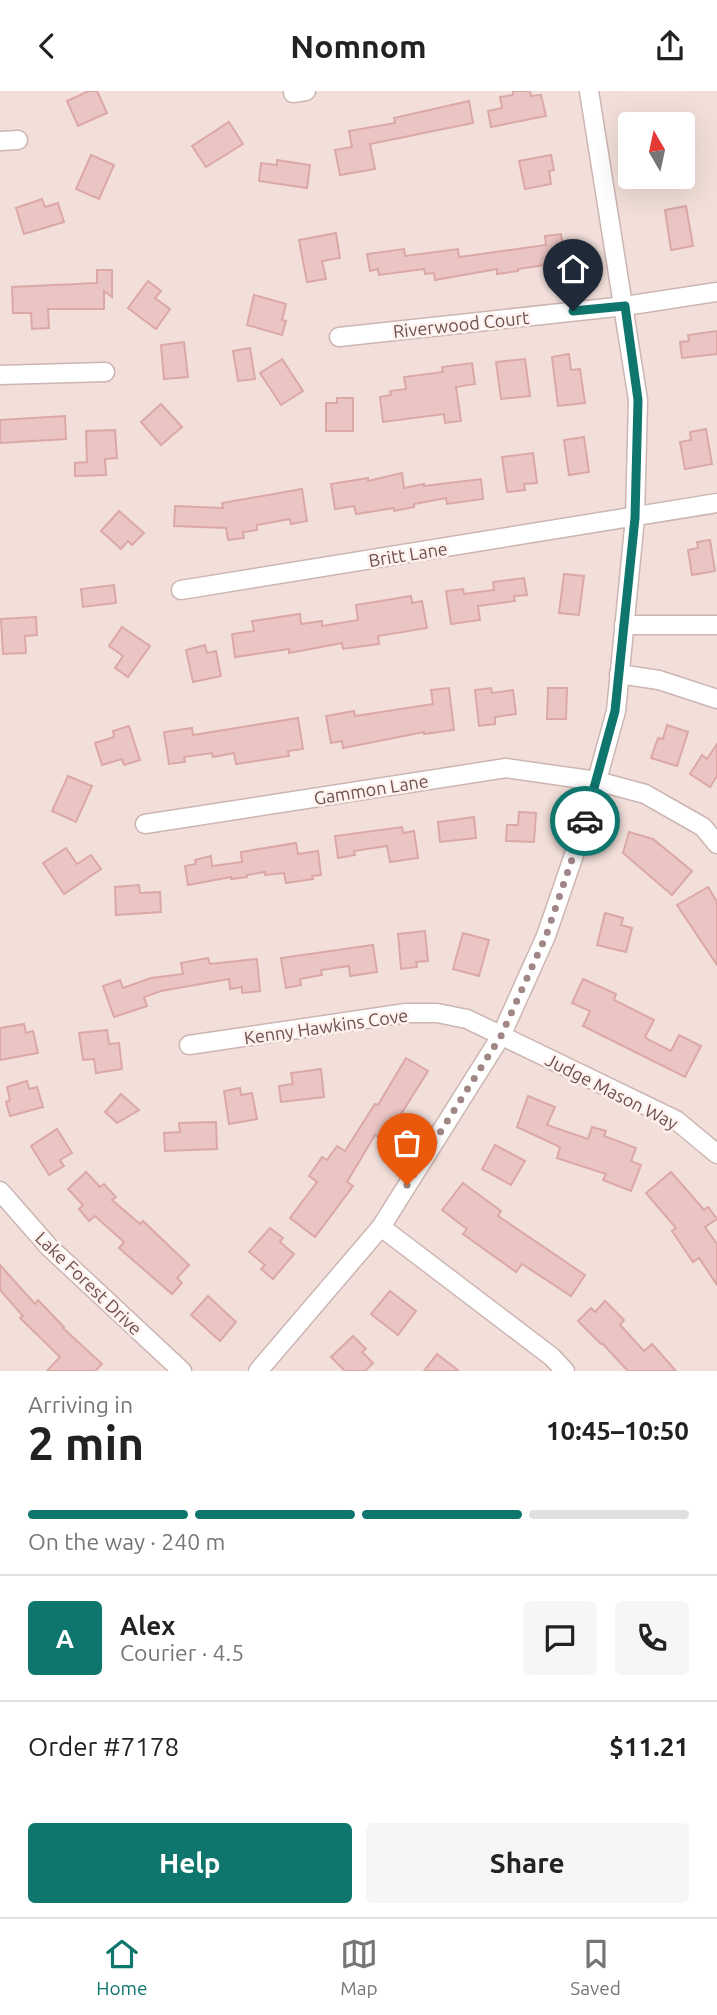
<!DOCTYPE html>
<meta charset="utf-8">
<style>
:root{--surface:#fff;--page:#f6f6f6;--text:#222;--muted:#767676;--line:#e0e0e0;--accent:#0f766e}
body{margin:0;font-family:Ubuntu,sans-serif;background:var(--page);color:var(--text);height:100vh;display:flex;flex-direction:column;font-size:26px;white-space:nowrap}
*{box-sizing:border-box;margin:0}
p{font-size:23px;color:var(--muted)}
.icon{flex:none;width:38px;height:38px;fill:none;stroke:currentColor;stroke-width:2;stroke-linecap:round;stroke-linejoin:round}
.map{position:relative;height:1280px;overflow:hidden}
.drawer{display:flex;flex-direction:column;background:var(--surface);flex:1}
.drawer>*{flex:none}
.needle{width:46px;rotate:351deg}
.controls{position:absolute;left:618px;top:21px;display:grid;gap:14px}
.controls a{display:grid;place-items:center;width:77px;height:77px;border-radius:7px;background:var(--surface);box-shadow:0 7px 28px #0002;font-size:35px}
.pin{position:absolute;display:grid;place-items:center;width:60px;height:60px;color:#fff;margin:-72px -30px;border-radius:50% 50% 50% 0;rotate:-45deg;box-shadow:0 0 7px #0007}
.pin .icon{rotate:45deg}
.courier{position:absolute;display:grid;place-items:center;width:70px;height:70px;margin:-35px;border:5px solid #0f766e;border-radius:50%;background:#fff;color:#222;box-shadow:0 2px 9px #0007}
.summary em{font-style:normal;font-weight:700}
.summary div{display:flex;flex-direction:column-reverse}
.summary{display:flex;align-items:center;justify-content:space-between;height:119px;padding:0 28px}
h1{font-size:46px;font-weight:700;line-height:52px}
.bar{display:grid;grid-template-columns:repeat(4,1fr);gap:10px 7px;align-content:center;height:84px;padding:0 28px}
.bar i{height:9px;border-radius:5px;background:var(--line)}
.bar .selected{background:var(--accent)}
.bar p{grid-column:span 4}
.line{display:flex;align-items:center;gap:18px;padding:0 28px;border-top:2px solid var(--line)}
.line div{flex:1}
.round{display:grid;place-items:center;flex:none;width:74px;height:74px;border-radius:7px;background:var(--page)}
.action{display:flex;gap:14px;margin-top:auto;padding:14px 28px}
.action a{flex:1;height:80px;border-radius:7px;background:var(--accent);color:#fff;font-size:28px;font-weight:700;line-height:80px;text-align:center}
.action a+a{background:var(--page);color:var(--text)}
header{display:flex;justify-content:space-between;align-items:center;height:91px;padding:0 28px;background:var(--surface);font-size:32px;font-weight:700}
.menu{display:flex;justify-content:space-around;align-items:center;height:98px;border-top:2px solid var(--line);background:var(--surface);font-size:19px;color:var(--muted)}
.menu a{display:grid;justify-items:center;gap:4px}
.menu .selected{color:var(--accent)}
.map>svg:first-child{display:block}
</style>
<header><svg class="icon" aria-label="back" viewBox="0 0 24 24"><path d="M15 5l-7 7 7 7"/></svg>Nomnom<svg class="icon" aria-label="share" viewBox="0 0 24 24"><path d="M12 15V3M7 8l5-5 5 5M5 13v7h14v-7"/></svg></header>
<div class="map">
<svg width="717" height="1280" viewBox="0 0 717 1280">
<rect width="100%" height="100%" fill="#f9ede8"/>
<path fill="#f2dfda" fill-rule="evenodd" d="M 0,0 L 717,0 L 717,1280 L 0,1280 ZM 630,33 L 682,33 L 682,86 L 630,86 Z"/>
<g fill="#ebc5c3" stroke="#dca8a6" stroke-width="2">
<polygon points="89,0 97,0 107,22 78,35 67,10"/>
<polygon points="513,0 530,0 531,5 541,4 546,25 491,36 488,20 502,17 500,6 513,4"/>
<polygon points="469,10 473,32 370,53 375,78 340,84 335,59 352,56 349,40 395,32 394,27"/>
<polygon points="229,31 243,53 206,76 192,55"/>
<polygon points="91,64 114,74 99,108 76,98"/>
<polygon points="551,64 554,79 549,80 551,93 525,98 519,70"/>
<polygon points="277,69 310,74 307,97 259,90 261,72 277,74"/>
<polygon points="42,108 45,116 58,112 64,131 24,143 16,117"/>
<polygon points="686,115 693,155 671,159 665,119"/>
<polygon points="336,142 340,167 322,170 326,188 307,191 299,149"/>
<polygon points="561,143 565,171 518,178 518,180 497,183 497,178 435,189 434,182 425,183 424,178 379,184 378,178 370,180 367,163 404,158 405,165 458,158 459,166 546,154 545,145"/>
<polygon points="97,179 112,179 112,206 104,200 104,218 48,218 49,237 32,238 31,222 13,222 12,196 97,192"/>
<polygon points="148,190 161,200 155,207 170,218 156,238 128,217"/>
<polygon points="254,204 286,213 282,229 286,230 282,244 247,234"/>
<polygon points="717,240 717,263 682,267 680,251 689,250 688,244"/>
<polygon points="184,251 188,286 164,288 161,254"/>
<polygon points="250,257 255,288 238,290 233,260"/>
<polygon points="569,263 571,279 580,278 585,312 558,315 552,266"/>
<polygon points="282,268 303,300 281,314 260,282"/>
<polygon points="525,268 530,305 501,308 496,271"/>
<polygon points="472,272 475,293 456,296 461,330 445,332 444,323 383,331 380,306 391,304 390,300 406,298 404,286 443,281 442,276"/>
<polygon points="337,307 353,307 353,340 326,340 326,312 337,312"/>
<polygon points="161,313 182,336 161,354 141,331"/>
<polygon points="65,325 66,348 0,352 0,329"/>
<polygon points="706,338 712,373 685,378 680,351 691,349 690,341"/>
<polygon points="115,339 117,367 105,368 106,384 75,385 75,372 87,371 86,340"/>
<polygon points="584,346 589,381 569,384 564,349"/>
<polygon points="533,362 537,392 524,393 525,399 507,401 502,366"/>
<polygon points="402,382 404,397 424,393 424,395 481,388 483,408 447,413 446,407 414,413 414,416 394,420 394,417 356,423 354,415 335,418 331,393 368,387 368,390"/>
<polygon points="302,398 307,430 291,433 290,428 257,434 257,439 243,441 244,447 228,449 226,437 174,435 175,415 223,417 222,412"/>
<polygon points="119,420 144,442 132,454 128,450 121,458 101,440"/>
<polygon points="710,449 715,480 692,484 688,459 698,457 697,451"/>
<polygon points="564,483 584,485 579,524 559,522"/>
<polygon points="524,487 527,504 514,505 515,510 478,515 480,529 451,533 446,500 463,498 464,503 494,499 493,491"/>
<polygon points="114,494 116,512 83,516 81,498"/>
<polygon points="411,505 412,512 422,510 427,537 378,545 379,553 343,558 342,552 289,562 289,558 235,566 232,543 254,540 252,530 300,523 301,533 322,530 322,535 358,529 356,514"/>
<polygon points="36,526 37,544 25,545 26,562 3,563 1,528"/>
<polygon points="122,536 150,555 128,586 115,577 123,565 109,555"/>
<polygon points="205,554 207,562 216,560 221,585 193,591 186,559"/>
<polygon points="449,597 454,639 424,643 424,641 343,657 342,650 331,652 326,625 354,620 355,625 433,613 431,599"/>
<polygon points="491,597 492,602 513,599 516,623 495,626 495,633 479,635 475,599"/>
<polygon points="548,597 567,597 566,628 547,628"/>
<polygon points="298,627 303,658 288,660 289,665 236,673 234,662 213,666 212,662 184,666 185,671 169,673 164,641 192,637 193,644"/>
<polygon points="667,634 688,641 677,675 651,667 658,647 663,648"/>
<polygon points="129,635 140,669 124,674 122,668 102,674 95,652 114,646 113,640"/>
<polygon points="717,653 717,685 710,696 690,683 702,664 707,668"/>
<polygon points="68,685 92,695 76,731 52,720"/>
<polygon points="519,721 536,722 534,751 506,750 507,734 518,734"/>
<polygon points="474,726 476,747 440,751 438,731"/>
<polygon points="402,736 403,742 414,740 418,767 390,771 387,755 354,760 355,764 338,767 335,745"/>
<polygon points="629,741 653,748 692,780 672,804 623,762"/>
<polygon points="296,752 298,763 318,760 321,784 312,785 313,788 286,792 284,782 265,784 265,781 247,784 247,786 231,788 231,786 188,794 185,775 196,773 195,769 211,765 212,775 242,771 241,761"/>
<polygon points="66,757 77,773 91,764 101,778 64,803 43,772"/>
<polygon points="139,794 140,802 160,801 161,821 116,824 115,796"/>
<polygon points="708,796 717,811 717,874 677,814"/>
<polygon points="605,822 623,827 621,834 632,837 626,861 597,854"/>
<polygon points="425,840 428,870 416,871 417,876 401,878 398,843"/>
<polygon points="463,842 489,849 479,885 453,878"/>
<polygon points="373,854 377,881 350,885 349,875 321,879 322,884 300,888 301,894 286,897 281,867"/>
<polygon points="208,867 210,873 257,868 260,900 242,902 242,896 230,898 229,888 161,900 144,906 147,915 114,926 103,895 120,889 123,897 151,887 183,883 181,872"/>
<polygon points="583,888 616,903 614,909 654,929 645,946 649,949 671,960 679,944 701,955 685,986 583,935 590,920 572,912"/>
<polygon points="24,933 26,942 33,940 38,962 0,969 0,937"/>
<polygon points="107,939 109,953 119,952 122,978 96,982 94,968 83,969 79,942"/>
<polygon points="406,967 428,980 384,1050 375,1044 347,1091 353,1095 315,1146 290,1127 317,1091 309,1085 322,1066 327,1069 337,1055 345,1060 375,1013 378,1014"/>
<polygon points="321,978 324,1006 281,1011 279,995 293,993 291,982"/>
<polygon points="27,990 29,998 37,996 43,1016 10,1025 6,1011 10,1009 7,996"/>
<polygon points="240,997 241,1004 252,1002 257,1028 229,1033 224,1000"/>
<polygon points="121,1003 139,1019 117,1032 105,1021"/>
<polygon points="528,1005 555,1016 547,1034 588,1048 592,1036 606,1040 604,1045 636,1057 631,1070 641,1074 631,1100 603,1089 606,1083 557,1067 560,1056 517,1036"/>
<polygon points="216,1031 217,1058 165,1060 164,1042 180,1041 179,1032"/>
<polygon points="57,1038 72,1062 60,1069 64,1075 49,1084 31,1055"/>
<polygon points="495,1054 525,1070 511,1094 482,1078"/>
<polygon points="86,1081 100,1096 104,1093 116,1106 112,1109 140,1133 143,1130 189,1174 177,1187 182,1192 172,1203 119,1157 124,1151 95,1125 89,1130 79,1118 83,1114 68,1098"/>
<polygon points="671,1081 704,1119 708,1116 717,1128 705,1136 717,1153 717,1194 699,1167 693,1171 672,1140 676,1137 646,1102"/>
<polygon points="463,1092 501,1120 498,1125 585,1184 571,1205 522,1173 516,1181 463,1143 467,1138 442,1119"/>
<polygon points="270,1137 283,1147 280,1151 294,1163 273,1188 261,1178 265,1174 249,1161"/>
<polygon points="0,1174 35,1213 38,1209 64,1236 63,1237 102,1273 95,1280 47,1280 60,1266 20,1227 23,1225 0,1199"/>
<polygon points="390,1200 416,1220 398,1244 371,1223"/>
<polygon points="208,1205 236,1231 220,1250 191,1224"/>
<polygon points="605,1210 624,1229 620,1234 644,1260 652,1253 676,1280 628,1280 602,1252 601,1253 578,1230 591,1217 595,1221"/>
<polygon points="353,1245 366,1258 362,1261 373,1272 365,1280 345,1280 331,1266"/>
<polygon points="437,1263 459,1280 424,1280"/>
</g>
<g fill="none" stroke-linecap="round" stroke-linejoin="round">
<defs>
<g id="minor">
<polyline points="293,2 306,0"/>
<polyline points="0,50 18,49"/>
<polyline points="339,246 625,215 717,201"/>
<polyline points="0,284 105,281"/>
<polyline points="181,499 717,412"/>
<polyline points="624,534 717,534"/>
<polyline points="619,583 659,589 717,608"/>
<polyline points="145,733 506,677 597,690 645,703 703,736 717,753"/>
<polyline points="189,954 406,922 437,922 467,928 676,1029 717,1063"/>
<polyline points="0,1100 49,1156 182,1280"/>
<polyline points="381,1136 552,1266 565,1280"/>
<polyline points="258,1280 381,1136 501,945 546,845 586,729 616,620 635,427 638,309 589,0"/>
</g>
</defs>
<use href="#minor" stroke="#ccb5b2" stroke-width="21"/>
<use href="#minor" stroke="#fff" stroke-width="18"/>
</g>
<g fill="none" stroke-linecap="round" stroke-linejoin="round">
<polyline stroke="#a08785" stroke-width="7" stroke-dasharray="0 12.6" points="407,1094 501,945 546,845 585,730"/>
<polyline stroke="#0f766e" stroke-width="9" points="573,220 625,215 638,309 635,427 615,620 585,730"/>
</g>
<g text-anchor="middle" dominant-baseline="central" stroke-width="5" stroke-linejoin="round" paint-order="stroke">
<g font-size="18" fill="#70504f" stroke="#fdf2ee">
<text transform="translate(461 233) rotate(-6)">Riverwood Court</text>
<text transform="translate(408 463) rotate(-9)">Britt Lane</text>
<text transform="translate(371 698) rotate(-9)">Gammon Lane</text>
<text transform="translate(326 935) rotate(-8)">Kenny Hawkins Cove</text>
<text transform="translate(612 1000) rotate(27)">Judge Mason Way</text>
<text transform="translate(89 1192) rotate(44)">Lake Forest Drive</text>
</g>
</g>
</svg>
<div class="controls">
<a><svg class="needle" viewBox="-14 -14 28 28"><path d="M0-13l5 13h-10z" fill="#e53935"/><path d="M0 13l5-13h-10z" fill="#767676"/></svg></a>
</div>
<div class="pin" style="left:407px;top:1094px;background:#ea580c"><svg class="icon" aria-label="bag" viewBox="0 0 24 24"><path d="M5 8h14l-1 12H6zM9 8a3 3 0 0 1 6 0"/></svg></div>
<div class="pin" style="left:573px;top:220px;background:#1f2937"><svg class="icon" aria-label="home" viewBox="0 0 24 24"><path d="M3 11l9-7 9 7M6 9v11h12V9"/></svg></div>
<div class="courier" style="left:585px;top:730px"><svg class="icon" aria-label="car" viewBox="0 0 24 24"><path d="M5 17H2v-5l4-1 3-4h7l3 4 3 1v5h-3M9 17h6M6 11h13"/><circle cx="7" cy="17" r="2"/><circle cx="17" cy="17" r="2"/></svg></div>
</div>
<section class="drawer">
<div class="summary"><div><h1>2 min</h1><p>Arriving in</p></div><em>10:45–10:50</em></div>
<div class="bar"><i class="selected"></i><i class="selected"></i><i class="selected"></i><i></i><p>On the way · 240 m</p></div>
<div class="line" style="height:126px"><b class="round" style="background:var(--accent);color:#fff">A</b><div><b>Alex</b><p>Courier · 4.5</p></div><a class="round"><svg class="icon" aria-label="chat" viewBox="0 0 24 24"><path d="M4 5h16v11H9l-5 4z"/></svg></a><a class="round"><svg class="icon" aria-label="phone" viewBox="0 0 24 24"><path d="M5 4h4l2 5-3 2q2 4 5 5l2-3 5 2v4C11 20 4 13 5 4z"/></svg></a></div>
<div class="line" style="height:91px"><div>Order #7178</div><b>$11.21</b></div>
<div class="action"><a>Help</a><a>Share</a></div>
</section>
<nav class="menu">
<a class="selected"><svg class="icon" aria-label="home" viewBox="0 0 24 24"><path d="M3 11l9-7 9 7M6 9v11h12V9"/></svg>Home</a>
<a><svg class="icon" aria-label="map" viewBox="0 0 24 24"><path d="M3 6l6-2 6 2 6-2v14l-6 2-6-2-6 2zM9 4v14M15 6v14"/></svg>Map</a>
<a><svg class="icon" aria-label="saved" viewBox="0 0 24 24"><path d="M7 4h10v16l-5-4-5 4z"/></svg>Saved</a>
</nav>
